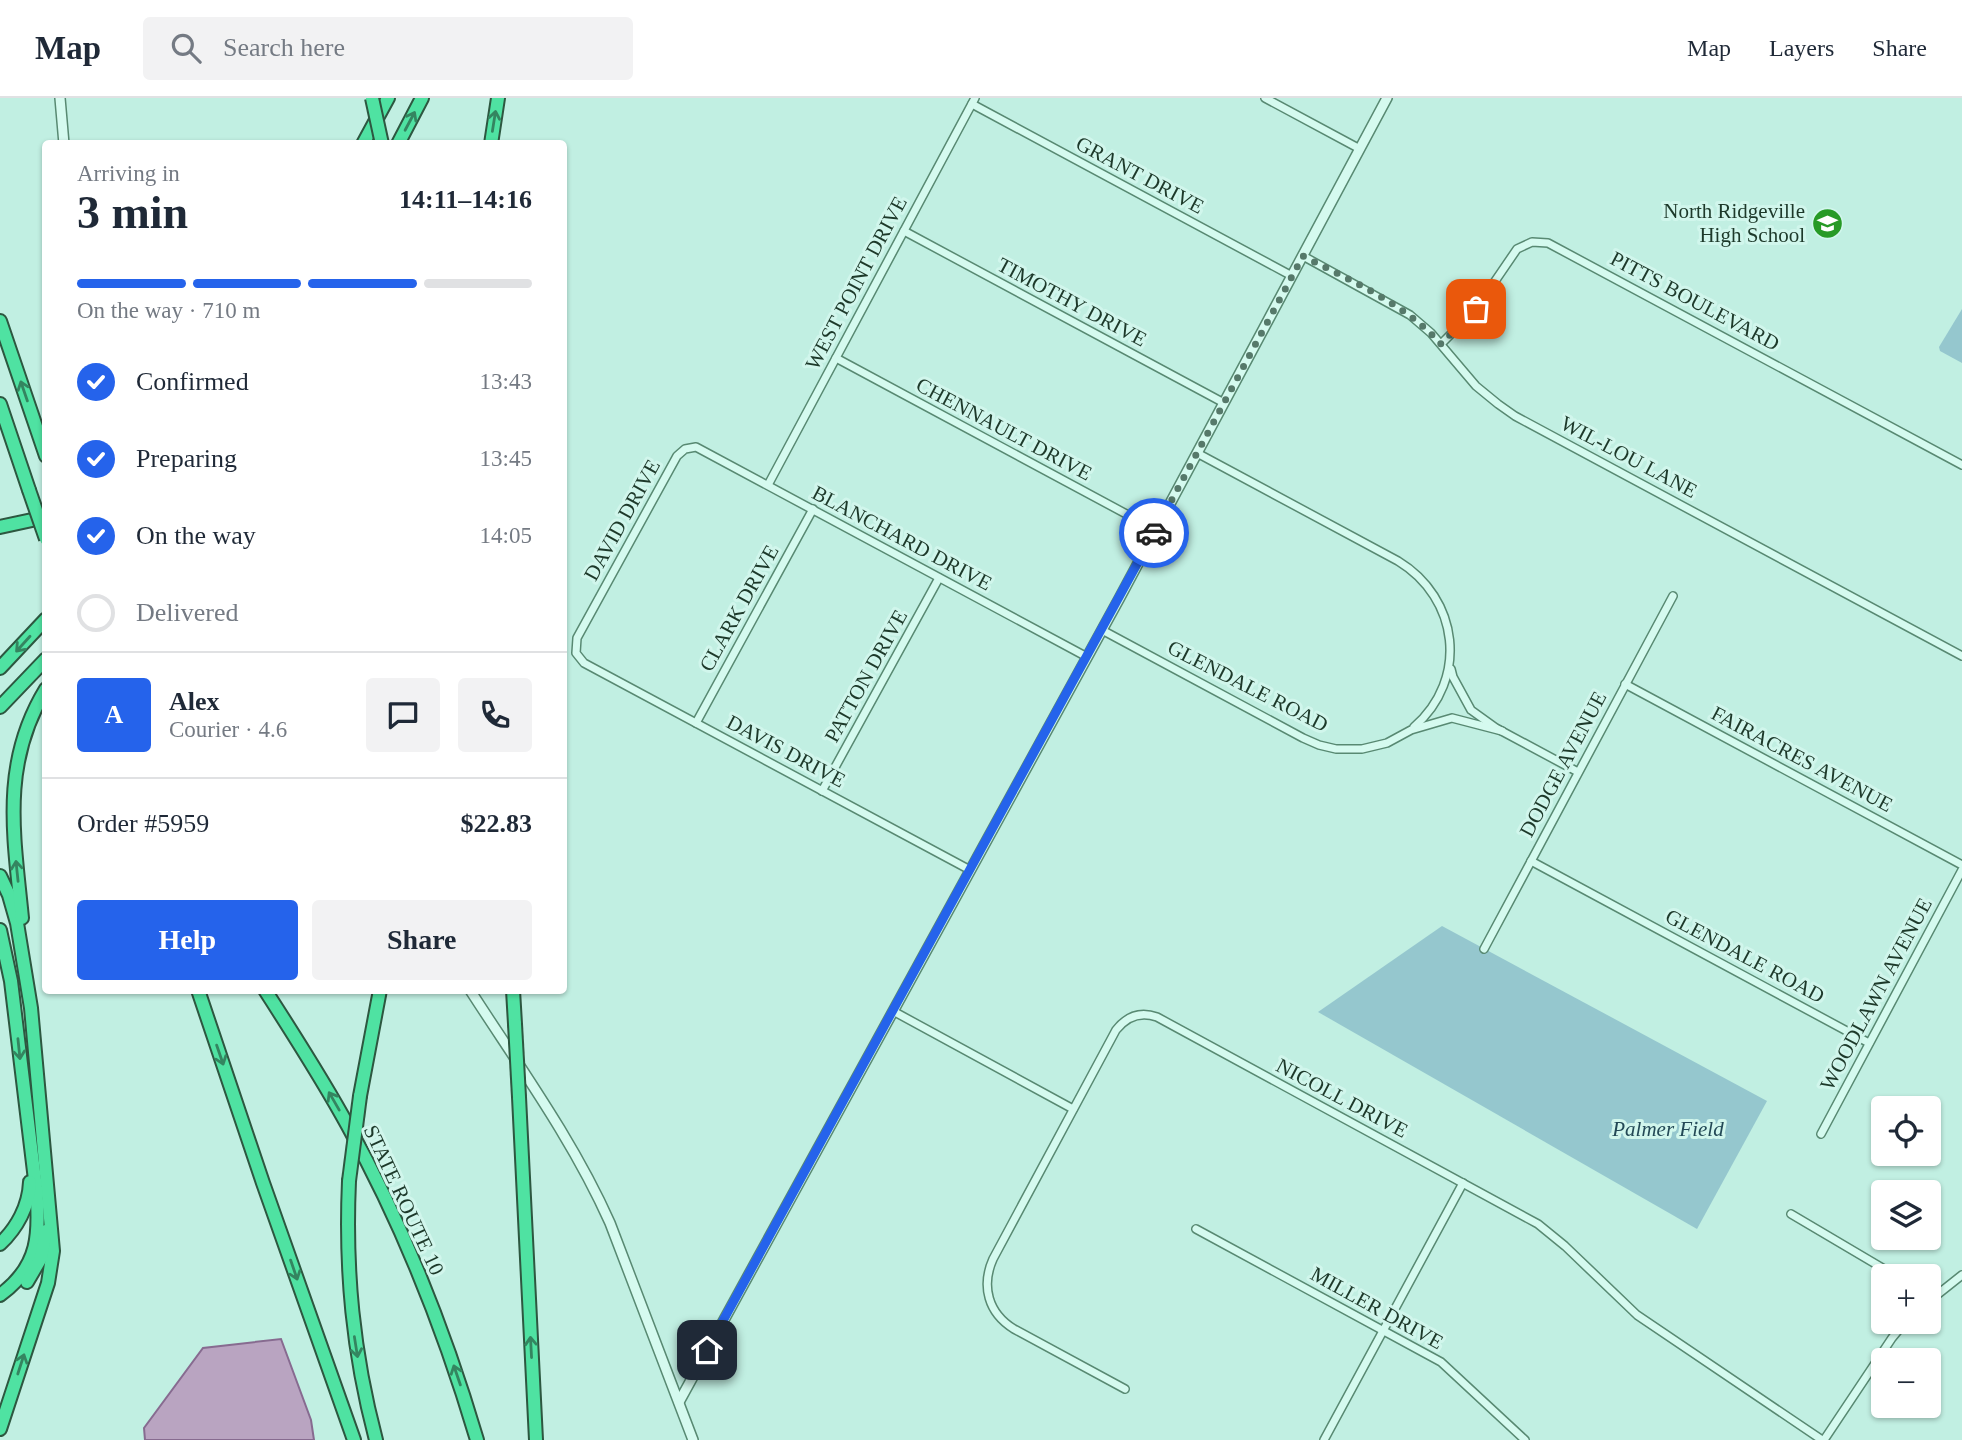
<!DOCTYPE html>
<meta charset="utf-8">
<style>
:root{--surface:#fff;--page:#f2f2f3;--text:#1f2937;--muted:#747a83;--line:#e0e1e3;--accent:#2563eb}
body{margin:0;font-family:Georgia,serif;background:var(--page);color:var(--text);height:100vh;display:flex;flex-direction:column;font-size:26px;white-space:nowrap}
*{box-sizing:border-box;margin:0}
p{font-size:23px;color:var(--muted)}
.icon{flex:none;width:38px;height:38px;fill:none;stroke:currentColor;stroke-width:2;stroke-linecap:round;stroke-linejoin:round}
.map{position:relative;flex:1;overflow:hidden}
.drawer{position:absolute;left:42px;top:42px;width:525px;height:854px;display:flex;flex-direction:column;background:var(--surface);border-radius:7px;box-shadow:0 2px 5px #0004}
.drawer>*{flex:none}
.buttons{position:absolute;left:1871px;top:998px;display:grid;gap:14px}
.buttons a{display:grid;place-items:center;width:70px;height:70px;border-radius:7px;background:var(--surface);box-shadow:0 2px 5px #0004;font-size:35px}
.pin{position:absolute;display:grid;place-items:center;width:60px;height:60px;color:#fff;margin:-30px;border-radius:14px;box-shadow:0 4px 10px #0006}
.courier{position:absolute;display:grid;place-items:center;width:70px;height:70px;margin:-35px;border:5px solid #2563eb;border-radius:50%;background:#fff;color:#222;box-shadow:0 2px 9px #0007}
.overview em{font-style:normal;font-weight:700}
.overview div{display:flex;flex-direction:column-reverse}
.overview{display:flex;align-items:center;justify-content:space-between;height:119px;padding:0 35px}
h1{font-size:46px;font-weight:700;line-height:52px}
.bar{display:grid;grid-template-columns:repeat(4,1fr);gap:10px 7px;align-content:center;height:84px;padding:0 35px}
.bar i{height:9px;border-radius:5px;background:var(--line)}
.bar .selected{background:var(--accent)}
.bar p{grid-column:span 4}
.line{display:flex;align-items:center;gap:18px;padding:0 35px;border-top:2px solid var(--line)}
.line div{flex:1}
.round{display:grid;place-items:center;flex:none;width:74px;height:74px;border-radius:7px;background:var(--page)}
ol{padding:0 35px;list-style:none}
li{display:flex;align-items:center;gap:21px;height:77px}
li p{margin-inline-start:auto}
li .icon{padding:7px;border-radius:50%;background:var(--accent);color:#fff;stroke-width:4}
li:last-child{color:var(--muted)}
li i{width:38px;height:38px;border:4px solid var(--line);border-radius:50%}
.action{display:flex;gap:14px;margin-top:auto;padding:14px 35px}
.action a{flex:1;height:80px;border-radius:7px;background:var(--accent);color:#fff;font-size:28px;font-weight:700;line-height:80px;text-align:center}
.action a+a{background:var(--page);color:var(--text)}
header{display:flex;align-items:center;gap:42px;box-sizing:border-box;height:98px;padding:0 35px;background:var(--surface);border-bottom:2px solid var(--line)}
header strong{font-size:33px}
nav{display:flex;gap:38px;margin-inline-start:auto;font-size:24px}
.search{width:490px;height:63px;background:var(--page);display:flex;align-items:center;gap:18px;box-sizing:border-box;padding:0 24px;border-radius:7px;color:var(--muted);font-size:26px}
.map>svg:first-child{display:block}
</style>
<header>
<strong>Map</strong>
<div class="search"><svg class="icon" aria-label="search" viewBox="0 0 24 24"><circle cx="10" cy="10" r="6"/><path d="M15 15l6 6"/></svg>Search here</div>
<nav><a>Map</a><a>Layers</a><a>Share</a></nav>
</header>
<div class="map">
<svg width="1962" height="1342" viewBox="0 0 1962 1342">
<rect width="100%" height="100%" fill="#c1efe2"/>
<g fill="#95c7ce">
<polygon points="1962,211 1962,265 1940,253 1939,249"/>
<polygon points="1442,828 1767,1003 1697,1131 1318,914"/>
</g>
<polygon fill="#b9a4c1" stroke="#876b90" stroke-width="2" points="281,1241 311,1322 314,1342 145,1342 144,1330 203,1250"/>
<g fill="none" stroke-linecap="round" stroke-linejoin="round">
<defs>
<g id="minor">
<polyline points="1265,0 1360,51"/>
<polyline points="972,6 1292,178"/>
<polyline points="904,133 1224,305"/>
<polyline points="1303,158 1410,217 1431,235 1476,288 1498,306 1515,318 1962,558"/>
<polyline points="1441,246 1476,211 1517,151 1532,144 1548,145 1962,367"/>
<polyline points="836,260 1156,432"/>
<path d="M 1197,355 L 1398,463 C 1459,500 1469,581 1414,629"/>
<polyline points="768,387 975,0"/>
<polyline points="1102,532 1303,640 1319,647 1336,651 1362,651 1387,645 1411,632 1452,620 1502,633"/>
<polyline points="1451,571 1453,579 1471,612 1496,630 1578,674"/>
<polyline points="1625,586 1962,767"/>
<polyline points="696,625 813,411"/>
<polyline points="822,693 939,480"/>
<polyline points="1531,763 1869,945"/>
<polyline points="970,772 584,565 576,555 577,540 677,358 685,351 696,349 1087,559"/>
<polyline points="1484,851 1673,498"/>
<polyline points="893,913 1073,1011"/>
<polyline points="1821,1036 1962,772"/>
<polyline points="1791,1116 1896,1178"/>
<polyline points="1196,1131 1441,1264 1525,1342"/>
<polyline points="1928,1204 1962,1177"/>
<path d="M 1125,1291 L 1014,1231 C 988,1215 981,1188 993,1161 L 1116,932 C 1127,918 1140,913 1157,919 L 1538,1126 L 1565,1148 L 1637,1217 L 1822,1342"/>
<polyline points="1324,1342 1463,1085"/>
<polyline points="1824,1342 1892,1240 1906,1223"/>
</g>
<g id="tertiary">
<polyline points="60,0 64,46"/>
<path d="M 470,892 C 519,968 573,1042 610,1125 L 693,1342"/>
<polyline points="679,1304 1119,501 1387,0"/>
</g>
<g id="motorway">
<polyline points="363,46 388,0"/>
<polyline points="398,46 422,0"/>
<polyline points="491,46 498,0"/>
<polyline points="0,223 46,358"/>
<polyline points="0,306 29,392"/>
<polyline points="0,429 46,419"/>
<polyline points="0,570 46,521"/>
<polyline points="0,609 46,561"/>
<polyline points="0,778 9,797 17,825 31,910 53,1153 48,1185 0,1331"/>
<path d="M 22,820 C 14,738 0,666 46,591"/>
<path d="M 0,832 L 11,883 L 36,1090 C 40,1134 40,1168 0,1197"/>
<polyline points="198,892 263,1085 354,1342"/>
<path d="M 265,892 C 294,937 323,982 348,1028 C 403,1127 445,1234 477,1342"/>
<polyline points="513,892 515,926"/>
<polyline points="360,998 380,892"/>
<polyline points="519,999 536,1342"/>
<path d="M 349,1083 C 345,1173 353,1255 376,1342"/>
<path d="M 0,1146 C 17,1130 29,1108 30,1084"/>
<polyline points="27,1184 41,1160 46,1133"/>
</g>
</defs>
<use href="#minor" stroke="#588972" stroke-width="10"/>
<use href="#tertiary" stroke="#588972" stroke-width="12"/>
<use href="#motorway" stroke="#2d5740" stroke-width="16"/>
<use href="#minor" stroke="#d5faef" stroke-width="7"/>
<use href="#tertiary" stroke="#d5faef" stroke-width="9"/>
<use href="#motorway" stroke="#4fe2a2" stroke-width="12"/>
<defs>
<g id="motorway-bridge">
<polyline points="372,0 382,46"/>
<polyline points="29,392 46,441"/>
<polyline points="515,926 519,999"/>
<polyline points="349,1083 360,998"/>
</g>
</defs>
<use href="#motorway-bridge" stroke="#2d5740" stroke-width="16" stroke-linecap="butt"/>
<use href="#motorway-bridge" stroke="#4fe2a2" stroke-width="12"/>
</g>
<defs><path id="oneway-shaft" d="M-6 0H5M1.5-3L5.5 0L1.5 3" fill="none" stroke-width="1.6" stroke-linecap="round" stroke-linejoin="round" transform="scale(1.75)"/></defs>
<g stroke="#348560">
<use href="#oneway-shaft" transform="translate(410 23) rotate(-62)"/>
<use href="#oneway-shaft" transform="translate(494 23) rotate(-81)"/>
<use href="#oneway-shaft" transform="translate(24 293) rotate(-109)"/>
<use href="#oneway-shaft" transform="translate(23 546) rotate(132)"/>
<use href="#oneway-shaft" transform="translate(17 773) rotate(-96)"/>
<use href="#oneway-shaft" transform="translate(19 951) rotate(84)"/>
<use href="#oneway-shaft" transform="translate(220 957) rotate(71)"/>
<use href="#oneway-shaft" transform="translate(334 1003) rotate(-120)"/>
<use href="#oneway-shaft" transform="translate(294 1172) rotate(71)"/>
<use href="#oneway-shaft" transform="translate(356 1249) rotate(81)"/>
<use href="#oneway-shaft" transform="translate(531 1249) rotate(-93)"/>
<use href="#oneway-shaft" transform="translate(21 1266) rotate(-72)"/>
<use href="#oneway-shaft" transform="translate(457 1277) rotate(-109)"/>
</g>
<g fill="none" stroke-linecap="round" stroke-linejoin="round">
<path stroke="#56796a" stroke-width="7" stroke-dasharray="0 12.6" d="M 1154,435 L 1303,158 C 1351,183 1404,205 1441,246 L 1476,211"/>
<polyline stroke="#2563eb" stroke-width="9" points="707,1252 1154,435"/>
</g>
<defs>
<symbol id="school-disc" viewBox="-11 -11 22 22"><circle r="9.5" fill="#279a26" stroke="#d1f6ec"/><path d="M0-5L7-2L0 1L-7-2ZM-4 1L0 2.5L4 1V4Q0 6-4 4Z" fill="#fff"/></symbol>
</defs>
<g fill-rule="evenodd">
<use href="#school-disc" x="1810" y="108" width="35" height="35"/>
</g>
<g text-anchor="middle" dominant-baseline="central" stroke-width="6" stroke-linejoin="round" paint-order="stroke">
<g font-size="21" fill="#1d392a" stroke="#d1f6ec">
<text transform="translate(1140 77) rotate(28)">GRANT DRIVE</text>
<text transform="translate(856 185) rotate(-62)">WEST POINT DRIVE</text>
<text transform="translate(1695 203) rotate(28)">PITTS BOULEVARD</text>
<text transform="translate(1072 204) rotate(28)">TIMOTHY DRIVE</text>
<text transform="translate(1004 331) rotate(28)">CHENNAULT DRIVE</text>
<text transform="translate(1629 359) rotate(28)">WIL-LOU LANE</text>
<text transform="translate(622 422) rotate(-61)">DAVID DRIVE</text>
<text transform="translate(902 440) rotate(28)">BLANCHARD DRIVE</text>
<text transform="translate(739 510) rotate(-61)">CLARK DRIVE</text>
<text transform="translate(866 578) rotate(-61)">PATTON DRIVE</text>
<text transform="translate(1248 588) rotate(27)">GLENDALE ROAD</text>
<text transform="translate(786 653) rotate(28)">DAVIS DRIVE</text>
<text transform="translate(1802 661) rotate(28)">FAIRACRES AVENUE</text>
<text transform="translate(1563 666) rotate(-62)">DODGE AVENUE</text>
<text transform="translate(1745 858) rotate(28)">GLENDALE ROAD</text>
<text transform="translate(1876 896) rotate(-62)">WOODLAWN AVENUE</text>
<text transform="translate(1342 1000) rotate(28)">NICOLL DRIVE</text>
<text transform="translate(404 1102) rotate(65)">STATE ROUTE 10</text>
<text transform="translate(1377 1210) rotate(29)">MILLER DRIVE</text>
</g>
<g font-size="21" fill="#1d392a" stroke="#d1f6ec" text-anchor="end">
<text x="1805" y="113">North Ridgeville<tspan x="1805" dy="24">High School</tspan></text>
</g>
<g font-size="21" font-style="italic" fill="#234956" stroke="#d1f6ec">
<text x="1668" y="1031">Palmer Field</text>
</g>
</g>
</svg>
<div class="buttons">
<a><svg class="icon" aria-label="locate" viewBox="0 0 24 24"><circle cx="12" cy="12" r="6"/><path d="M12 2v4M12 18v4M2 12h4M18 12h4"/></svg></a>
<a><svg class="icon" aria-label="layers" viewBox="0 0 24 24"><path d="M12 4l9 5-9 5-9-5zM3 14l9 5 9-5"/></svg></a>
<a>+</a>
<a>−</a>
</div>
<div class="pin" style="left:1476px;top:211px;background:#ea580c"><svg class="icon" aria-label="bag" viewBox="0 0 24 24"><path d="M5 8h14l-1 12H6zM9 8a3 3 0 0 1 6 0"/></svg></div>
<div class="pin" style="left:707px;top:1252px;background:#1f2937"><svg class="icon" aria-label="home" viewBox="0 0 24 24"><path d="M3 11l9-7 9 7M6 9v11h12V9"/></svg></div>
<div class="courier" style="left:1154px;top:435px"><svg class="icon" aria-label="car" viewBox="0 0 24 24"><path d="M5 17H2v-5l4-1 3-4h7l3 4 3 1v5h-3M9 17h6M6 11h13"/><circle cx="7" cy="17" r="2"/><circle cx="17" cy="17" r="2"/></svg></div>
<section class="drawer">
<div class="overview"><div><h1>3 min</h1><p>Arriving in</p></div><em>14:11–14:16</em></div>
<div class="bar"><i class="selected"></i><i class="selected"></i><i class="selected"></i><i></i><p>On the way · 710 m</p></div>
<ol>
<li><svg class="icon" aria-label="check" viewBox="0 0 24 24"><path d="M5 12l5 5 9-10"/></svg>Confirmed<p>13:43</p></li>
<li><svg class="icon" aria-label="check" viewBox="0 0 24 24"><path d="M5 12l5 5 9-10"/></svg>Preparing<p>13:45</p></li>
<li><svg class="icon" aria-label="check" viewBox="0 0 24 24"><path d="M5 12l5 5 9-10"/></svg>On the way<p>14:05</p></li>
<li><i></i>Delivered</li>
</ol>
<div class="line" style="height:126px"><b class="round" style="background:var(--accent);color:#fff">A</b><div><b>Alex</b><p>Courier · 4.6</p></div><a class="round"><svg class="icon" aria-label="chat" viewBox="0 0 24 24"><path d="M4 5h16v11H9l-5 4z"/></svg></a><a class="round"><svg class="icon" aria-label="phone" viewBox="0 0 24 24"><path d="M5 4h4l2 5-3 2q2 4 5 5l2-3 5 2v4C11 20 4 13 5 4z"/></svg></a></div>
<div class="line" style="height:91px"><div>Order #5959</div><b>$22.83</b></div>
<div class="action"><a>Help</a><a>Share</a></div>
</section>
</div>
